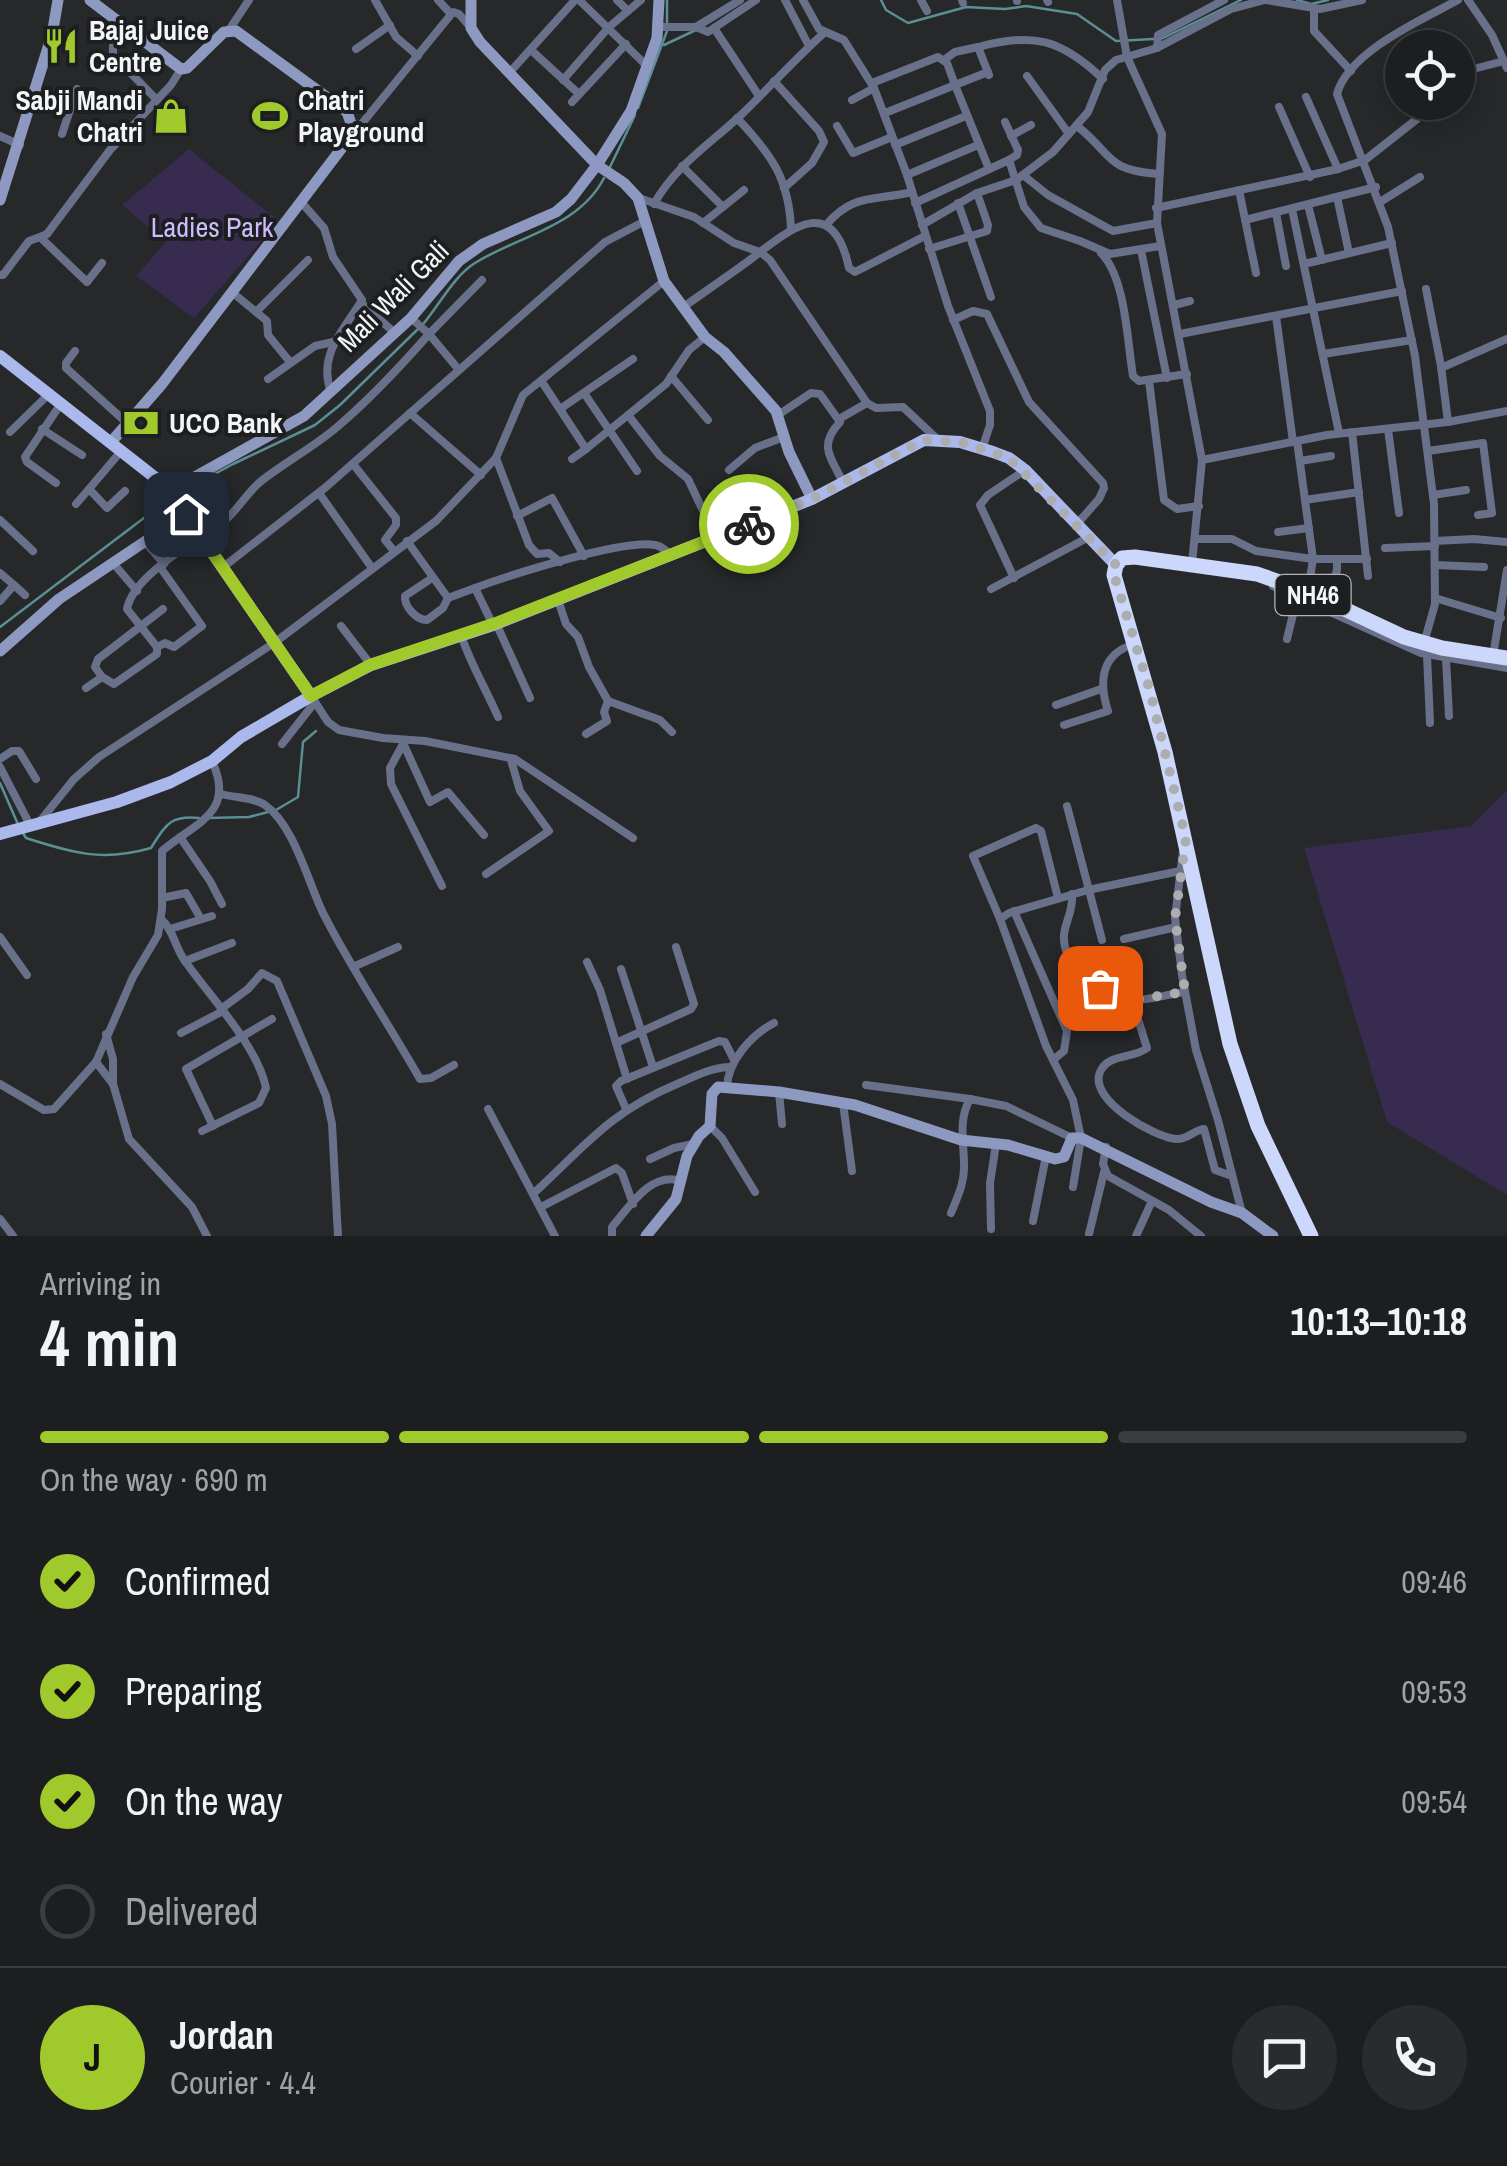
<!DOCTYPE html>
<meta charset="utf-8">
<style>
:root{--surface:#1c1e20;--page:#292b2d;--text:#f1f3f6;--muted:#a0a2a5;--line:#3a3c3e;--accent:#a0c92b}
body{margin:0;font-family:"Archivo Narrow",sans-serif;background:var(--page);color:var(--text);height:100vh;display:flex;flex-direction:column;font-size:38px;white-space:nowrap}
*{box-sizing:border-box;margin:0}
p{font-size:32px;color:var(--muted)}
.icon{flex:none;width:55px;height:55px;fill:none;stroke:currentColor;stroke-width:2;stroke-linecap:round;stroke-linejoin:round}
.map{position:relative;height:1236px;overflow:hidden}
.side{display:flex;flex-direction:column;background:var(--surface);flex:1}
.side>*{flex:none}
.controls{position:absolute;left:1385px;top:30px;display:grid;gap:20px}
.controls a{display:grid;place-items:center;width:90px;height:90px;border-radius:50%;background:var(--surface);box-shadow:0 5px 25px #0003,0 0 0 2px var(--line);font-size:50px}
.pin{position:absolute;display:grid;place-items:center;width:85px;height:85px;color:#fff;margin:-42px;border-radius:20px;box-shadow:0 5px 15px #0006}
.courier{position:absolute;display:grid;place-items:center;width:100px;height:100px;margin:-50px;border:8px solid #a0c92b;border-radius:50%;background:#fff;color:#222;box-shadow:0 2px 12px #0007}
.headline em{font-style:normal;font-weight:700}
.headline div{display:flex;flex-direction:column-reverse}
.headline{display:flex;align-items:center;justify-content:space-between;height:170px;padding:0 40px}
h1{font-size:65px;font-weight:700;line-height:75px}
.bar{display:grid;grid-template-columns:repeat(4,1fr);gap:15px 10px;align-content:center;height:120px;padding:0 40px}
.bar i{height:12px;border-radius:8px;background:var(--line)}
.bar .current{background:var(--accent)}
.bar p{grid-column:span 4}
.line{display:flex;align-items:center;gap:25px;padding:0 40px;border-top:2px solid var(--line)}
.line div{flex:1}
.round{display:grid;place-items:center;flex:none;width:105px;height:105px;border-radius:52px;background:var(--page)}
ol{padding:0 40px;list-style:none}
li{display:flex;align-items:center;gap:30px;height:110px}
li p{margin-inline-start:auto}
li .icon{padding:10px;border-radius:50%;background:var(--accent);color:#111;stroke-width:4}
li:last-child{color:var(--muted)}
li i{width:55px;height:55px;border:5px solid var(--line);border-radius:50%}
.map>svg:first-child{display:block}
</style>
<div class="map">
<svg width="1507" height="1236" viewBox="0 0 1507 1236">
<rect width="100%" height="100%" fill="#26282a"/>
<g fill="#372b4f">
<polygon points="189,149 279,221 194,318 136,276 166,242 122,205"/>
<polygon points="1507,790 1507,1195 1387,1122 1304,848 1471,826"/>
</g>
<g fill="none" stroke-linecap="round" stroke-linejoin="round">
<g stroke="#5a9093" stroke-width="2.5">
<polyline points="881,0 886,10 908,23 966,7 1005,9 1026,6 1077,14 1116,41 1153,39"/>
<polyline points="1297,0 1311,4 1328,0"/>
<polyline points="667,23 667,0"/>
<polyline points="1161,39 1241,0"/>
<polyline points="664,45 698,29"/>
<polyline points="638,108 667,31"/>
<polyline points="610,167 635,115"/>
<path d="M 424,323 C 439,305 455,275 475,263 C 518,236 579,227 604,178"/>
<polyline points="176,495 233,464 315,425 340,405 418,329"/>
<polyline points="0,627 169,499"/>
<polyline points="0,783 17,822"/>
<polyline points="276,810 298,797 303,742 316,731"/>
<polyline points="207,818 249,817 268,812"/>
<path d="M 23,833 L 26,838 C 73,853 102,862 151,848 C 165,826 169,815 199,818"/>
</g>
<g stroke="#697089" stroke-width="8">
<polyline points="375,0 396,37 418,56"/>
<polyline points="438,0 451,14"/>
<polyline points="579,0 648,67"/>
<polyline points="617,0 628,11"/>
<polyline points="785,0 809,46"/>
<polyline points="803,0 819,29 844,40 874,88 907,175 948,306 990,411 990,425 982,449"/>
<polyline points="921,0 927,11"/>
<polyline points="962,0 963,3"/>
<polyline points="1017,0 1017,1"/>
<polyline points="1047,0 1048,2"/>
<polyline points="1117,0 1127,57 1162,134 1157,223 1202,460 1192,564"/>
<polyline points="1266,0 1320,9 1362,0"/>
<polyline points="1468,0 1492,35 1507,68"/>
<polyline points="1314,8 1314,31 1351,71"/>
<polyline points="125,27 113,42 113,55 157,100"/>
<polyline points="659,27 696,27 708,32 756,0"/>
<polyline points="696,27 740,0"/>
<polyline points="714,28 759,96"/>
<polyline points="229,30 249,0"/>
<polyline points="1157,48 1158,35 1224,0"/>
<polyline points="356,49 390,25"/>
<polyline points="531,50 579,94"/>
<polyline points="944,60 955,52 978,47"/>
<polyline points="509,73 575,0"/>
<polyline points="1458,73 1504,61"/>
<path d="M 989,75 L 978,47 C 1033,32 1061,39 1103,79"/>
<polyline points="1027,76 1069,134"/>
<polyline points="563,80 609,27 641,0"/>
<polyline points="774,81 819,131 824,142 812,163 784,188"/>
<polyline points="872,83 938,57 947,63 955,85 988,72"/>
<polyline points="36,91 73,101"/>
<polyline points="1306,97 1338,169"/>
<polyline points="852,100 874,88"/>
<polyline points="572,102 626,44"/>
<polyline points="1279,107 1310,177"/>
<polyline points="885,113 955,85 989,169"/>
<path d="M 737,118 C 771,154 789,178 791,229"/>
<polyline points="1005,122 1018,150 1017,155 1009,160"/>
<polyline points="837,126 853,153 892,137"/>
<path d="M 1077,126 C 1114,155 1104,170 1159,174"/>
<polyline points="355,132 453,12 459,14 471,28"/>
<polyline points="62,134 77,89"/>
<polyline points="0,136 20,145"/>
<polyline points="1011,136 1031,125"/>
<polyline points="895,145 966,116"/>
<polyline points="682,166 723,207"/>
<polyline points="907,175 978,145"/>
<polyline points="1023,175 1048,195 1113,231 1157,223"/>
<polyline points="1239,190 1256,273"/>
<polyline points="1337,197 1349,253"/>
<polyline points="639,198 694,217 734,243 760,252 770,260 867,403 876,408 903,407 936,438"/>
<polyline points="1380,202 1420,177"/>
<path d="M 302,203 L 324,228 L 333,257 L 362,300 C 345,329 317,354 331,392"/>
<polyline points="915,203 1009,160 1024,207 1041,228 1080,241 1110,254 1160,246"/>
<polyline points="958,203 991,297"/>
<path d="M 654,204 C 675,166 710,144 741,115 C 769,88 795,59 824,33"/>
<polyline points="1308,205 1322,260"/>
<polyline points="1156,208 1338,169 1365,160 1417,119 1421,102"/>
<polyline points="1292,209 1339,433"/>
<polyline points="1276,213 1286,266"/>
<polyline points="1245,220 1376,187"/>
<polyline points="703,223 744,190"/>
<path d="M 826,225 C 853,193 874,201 912,192"/>
<polyline points="922,225 977,193 1016,180 1053,152 1088,112 1105,70 1116,60 1157,48 1231,9 1265,0"/>
<polyline points="929,249 987,231 988,225 977,193"/>
<polyline points="1141,250 1167,378"/>
<path d="M 1101,253 C 1126,278 1127,341 1133,376 L 1139,381 L 1187,374"/>
<polyline points="102,263 87,282 40,237 47,234 110,150 171,85 181,69"/>
<polyline points="1304,264 1392,243"/>
<polyline points="0,275 3,275 29,241 40,237"/>
<polyline points="1426,289 1441,366 1448,422"/>
<polyline points="233,293 267,321 268,335 290,362"/>
<polyline points="361,303 395,333"/>
<polyline points="1174,305 1190,301"/>
<path d="M 682,308 C 703,293 725,278 747,262 C 786,233 832,188 849,268 L 855,272 L 925,236"/>
<polyline points="256,312 308,260"/>
<polyline points="1276,316 1293,442"/>
<polyline points="953,320 973,311 987,314 1029,402 1103,483 1104,488 1099,499 1076,525"/>
<polyline points="1180,334 1402,291"/>
<polyline points="75,351 66,363 66,368 127,423"/>
<polyline points="1323,354 1412,340"/>
<polyline points="1441,368 1507,339"/>
<polyline points="459,370 429,334 482,280"/>
<polyline points="671,376 708,420"/>
<polyline points="268,379 315,346 333,342"/>
<polyline points="1149,381 1164,500 1177,509 1199,506"/>
<polyline points="542,382 586,449 628,415 660,456 688,479 715,536"/>
<polyline points="584,393 637,471"/>
<polyline points="560,409 633,359"/>
<polyline points="410,413 481,475"/>
<polyline points="628,415 666,384 689,350 705,337"/>
<path d="M 778,415 L 811,393 L 820,394 L 840,422 C 818,446 830,456 844,484"/>
<polyline points="839,419 867,403"/>
<polyline points="42,429 82,455"/>
<polyline points="1388,429 1399,513"/>
<polyline points="10,432 50,393"/>
<polyline points="1352,432 1368,576"/>
<polyline points="1297,441 1313,559 1308,592"/>
<polyline points="122,450 89,489 107,508 125,491"/>
<polyline points="1428,451 1483,443 1492,513 1478,515"/>
<polyline points="496,458 529,545 537,554 549,553 560,562"/>
<polyline points="572,459 586,449"/>
<polyline points="1202,460 1327,435 1448,422 1507,411"/>
<polyline points="1300,461 1331,456"/>
<polyline points="353,464 396,518 396,525 385,540 394,551"/>
<polyline points="729,470 755,448 784,437"/>
<polyline points="56,483 27,462 25,457 62,402"/>
<polyline points="319,493 372,568"/>
<polyline points="1433,495 1466,490"/>
<polyline points="1305,500 1359,492"/>
<polyline points="76,504 89,489"/>
<polyline points="517,516 552,498 584,556"/>
<polyline points="0,520 33,551"/>
<polyline points="1278,532 1309,528"/>
<polyline points="1196,539 1232,539 1256,551 1313,559 1367,559"/>
<polyline points="407,541 448,598 475,588"/>
<polyline points="1435,541 1474,539 1507,542"/>
<polyline points="145,542 164,564"/>
<polyline points="1385,548 1435,546"/>
<polyline points="113,563 137,591"/>
<polyline points="1435,565 1484,567"/>
<path d="M 160,567 L 202,626 L 174,647 L 165,643 L 157,647 L 127,609 C 133,575 197,541 223,522 C 237,511 246,494 260,482 C 284,463 312,448 336,428 C 369,400 400,367 429,334 L 411,318"/>
<polyline points="222,568 326,487 605,242 645,221"/>
<polyline points="0,573 14,585 0,601"/>
<path d="M 432,578 L 405,596 C 404,606 416,620 427,620 L 443,608 L 448,598"/>
<polyline points="1014,578 980,505 988,495 1025,470"/>
<polyline points="14,585 25,595"/>
<polyline points="1273,586 1421,653 1507,668"/>
<polyline points="991,589 1089,537"/>
<polyline points="1435,598 1501,618"/>
<polyline points="558,600 566,624 578,637 589,667 608,701 604,712 607,721 586,734"/>
<polyline points="1327,601 1337,570 1337,559"/>
<polyline points="496,623 530,698"/>
<path d="M 493,625 L 475,588 C 510,575 623,539 655,545 C 662,546 663,549 669,553"/>
<polyline points="341,626 371,665"/>
<path d="M 461,635 C 471,665 486,689 498,717"/>
<polyline points="1287,639 1297,598"/>
<path d="M 1424,643 L 1435,604 L 1434,504 L 1415,356 L 1388,227 L 1337,94 C 1348,52 1423,19 1458,0"/>
<polyline points="1427,655 1430,723"/>
<polyline points="1493,656 1507,570"/>
<polyline points="1446,659 1449,716"/>
<polyline points="102,677 114,684 157,654 157,647"/>
<polyline points="86,688 102,677 95,667 98,659 163,609"/>
<polyline points="311,696 328,722 339,730 383,738 425,741 515,759 633,838"/>
<polyline points="608,701 660,720 672,732"/>
<polyline points="1056,705 1101,689"/>
<path d="M 1064,725 L 1108,711 C 1098,680 1102,653 1135,644"/>
<polyline points="403,743 430,802 448,792 484,835"/>
<polyline points="282,744 315,702"/>
<polyline points="403,744 390,768 391,784 442,886"/>
<polyline points="0,759 12,751 19,751 36,779"/>
<polyline points="0,767 30,825"/>
<path d="M 221,794 C 235,798 254,797 265,805 C 294,825 308,882 323,913 C 352,970 388,1023 420,1079 L 431,1078 L 454,1065"/>
<polyline points="1067,806 1102,940"/>
<polyline points="41,820 74,779 99,757 274,643 436,521 496,458 523,395 664,281"/>
<polyline points="180,837 210,881 222,904"/>
<polyline points="1183,851 1175,918 1182,975 1196,1050 1218,1120 1242,1213"/>
<polyline points="486,874 549,831 520,791 511,760"/>
<path d="M 1072,894 C 1074,913 1062,926 1064,940 C 1066,969 1102,998 1130,1000 C 1147,1001 1168,994 1185,992"/>
<polyline points="162,898 186,893 201,919"/>
<polyline points="1014,911 1067,1031 1064,1051 1053,1060"/>
<polyline points="1000,919 973,856 1036,828 1041,831 1058,898"/>
<path d="M 162,920 C 174,931 175,948 185,961 C 210,997 257,1045 266,1088 L 259,1103 L 202,1131"/>
<polyline points="170,929 212,916"/>
<polyline points="0,937 27,975"/>
<polyline points="1124,939 1176,927"/>
<polyline points="185,961 232,943"/>
<polyline points="587,962 600,990 627,1079"/>
<polyline points="353,967 398,947"/>
<polyline points="621,969 653,1067"/>
<path d="M 1132,1000 L 1147,1048 C 1134,1059 1108,1053 1100,1072 C 1088,1100 1154,1137 1176,1139 C 1187,1140 1194,1130 1204,1129 L 1215,1170 L 1232,1176"/>
<polyline points="221,1009 248,989 262,973 277,981 326,1096 332,1124 338,1236"/>
<polyline points="181,1033 223,1011"/>
<polyline points="106,1034 113,1059 113,1084"/>
<polyline points="616,1043 691,1009 694,1004 676,947"/>
<polyline points="96,1062 113,1084 129,1139 192,1207 207,1236"/>
<path d="M 0,1084 L 44,1110 L 54,1109 L 96,1062 L 133,977 L 158,935 L 162,909 L 162,851 C 196,822 236,813 212,761"/>
<polyline points="866,1085 970,1099"/>
<path d="M 727,1087 C 728,1061 751,1035 774,1023"/>
<polyline points="779,1092 782,1124"/>
<polyline points="843,1103 852,1171"/>
<polyline points="488,1109 555,1236"/>
<polyline points="626,1109 616,1086 621,1081 719,1041 725,1042 734,1060"/>
<polyline points="213,1126 186,1069 272,1019"/>
<polyline points="710,1126 722,1138 755,1192"/>
<polyline points="1106,1147 1103,1164 1108,1176 1169,1210 1201,1236"/>
<polyline points="650,1159 674,1148 693,1144"/>
<polyline points="1073,1187 1081,1138 1073,1100 1046,1046 1000,919 1009,913 1088,890 1180,871"/>
<path d="M 534,1193 C 585,1146 610,1112 677,1084 C 695,1076 710,1068 729,1067"/>
<polyline points="541,1207 616,1168 622,1173 633,1204"/>
<path d="M 951,1213 C 957,1198 965,1182 964,1165 C 964,1142 958,1120 970,1099 L 1006,1106 L 1072,1138"/>
<polyline points="0,1219 13,1236"/>
<polyline points="1033,1221 1046,1156"/>
<polyline points="991,1229 990,1183 996,1144"/>
<polyline points="1089,1234 1104,1172"/>
<path d="M 612,1236 L 612,1227 C 630,1206 651,1171 681,1181"/>
<polyline points="1136,1236 1152,1201"/>
</g>
<g stroke="#8e99c1" stroke-width="11">
<polyline points="90,0 181,69 187,68 224,32 236,31 347,112 354,132 162,384 112,441"/>
<polyline points="471,0 471,28 480,42 597,165 624,183 638,198 664,281 705,337 724,352 776,411 789,452 812,499"/>
<polyline points="0,200 52,35 58,0"/>
<polyline points="167,487 191,479 304,416 411,318 459,261 483,244 556,212 571,199 597,165 631,111 657,38 659,0"/>
<polyline points="0,651 59,599 186,514"/>
<polyline points="646,1236 676,1199 687,1156 699,1136 710,1126 712,1094 718,1087 779,1092 855,1105 961,1140 1008,1145 1055,1159 1064,1157 1072,1138 1081,1138 1211,1202 1242,1213 1273,1236"/>
</g>
<g stroke="#abb8ec" stroke-width="12">
<polyline points="0,356 167,487 311,696"/>
<polyline points="0,834 117,802 171,782 212,761 241,737 311,696 371,665 493,625 812,499 924,440 960,442 993,452 1009,458 1025,470 1116,565"/>
</g>
<polyline stroke="#ccd7fc" stroke-width="15" points="1311,1236 1258,1126 1230,1044 1165,752 1114,575 1116,565 1122,558 1135,557 1257,574 1308,592 1404,637 1442,648 1507,658"/>
</g>
<g fill="none" stroke-linecap="round" stroke-linejoin="round">
<polyline stroke="#abadaf" stroke-width="10" stroke-dasharray="0 18" points="749,524 812,499 924,440 960,442 1009,458 1116,565 1114,575 1150,691 1186,839 1175,918 1185,992 1132,1000 1100,988"/>
<polyline stroke="#a0c92b" stroke-width="12" points="186,514 311,696 370,665 496,623 749,524"/>
</g>
<defs>
<symbol id="restaurant-bare" viewBox="-9 -9 18 18"><path d="M-5-6h1v4h1v-4h1v4h1v-4h1v5L-1.5 .5V6h-2V.5L-5-1ZM5-6V6H3V1.5H1.5Q1.5-4 5-6Z" fill="#a0c92b" stroke="#1d1e20" stroke-width="2.5" paint-order="stroke"/></symbol>
<symbol id="shop-bare" viewBox="-9 -9 18 18"><path d="M-5-2.5h2.3a2.7 3.5 0 0 1 5.4 0H5L5.5 6h-11ZM-1.5-2.5h3a1.5 2.3 0 0 0-3 0Z" fill="#a0c92b" stroke="#1d1e20" stroke-width="2.5" paint-order="stroke"/></symbol>
<symbol id="stadium-bare" viewBox="-9 -9 18 18"><path d="M0-5a6.5 5 0 1 0 0 10a6.5 5 0 1 0 0-10ZM-3.5-1.8h7v3.6h-7Z" fill="#a0c92b" stroke="#1d1e20" stroke-width="2.5" paint-order="stroke"/></symbol>
<symbol id="bank-bare" viewBox="-9 -9 18 18"><path d="M-6-4H6V4H-6ZM0-2.3a2.3 2.3 0 1 0 0 4.6a2.3 2.3 0 1 0 0-4.6Z" fill="#a0c92b" stroke="#1d1e20" stroke-width="2.5" paint-order="stroke"/></symbol>
</defs>
<g fill-rule="evenodd">
<use href="#restaurant-bare" x="36" y="21" width="50" height="50"/>
<use href="#shop-bare" x="146" y="91" width="50" height="50"/>
<use href="#stadium-bare" x="245" y="91" width="50" height="50"/>
<use href="#bank-bare" x="116" y="398" width="50" height="50"/>
</g>
<g text-anchor="middle" dominant-baseline="central" stroke-width="8" stroke-linejoin="round" paint-order="stroke">
<rect fill="#1d1e20" stroke="#b3b4b6" stroke-width="2.5" x="1275.5" y="575" width="75" height="40" rx="8"/>
<g font-size="25" font-weight="bold" fill="#f3f5f6">
<text x="1313" y="595">NH46</text>
</g>
<g font-size="28" font-weight="bold" fill="#f3f5f6" stroke="#1d1e20" text-anchor="start">
<text x="89" y="30">Bajaj Juice<tspan x="89" dy="32">Centre</tspan></text>
<text x="143" y="100" text-anchor="end">Sabji Mandi<tspan x="143" dy="32">Chatri</tspan></text>
<text x="298" y="100">Chatri<tspan x="298" dy="32">Playground</tspan></text>
<text x="169" y="423">UCO Bank</text>
</g>
<g font-size="28" fill="#cebbfe" stroke="#1d1e20">
<text x="212" y="227">Ladies Park</text>
</g>
<g font-size="28" fill="#f3f5f6" stroke="#1d1e20">
<text transform="translate(393 296) rotate(-45)">Mali Wali Gali</text>
</g>
</g>
</svg>
<div class="controls">
<a><svg class="icon" aria-label="locate" viewBox="0 0 24 24"><circle cx="12" cy="12" r="6"/><path d="M12 2v4M12 18v4M2 12h4M18 12h4"/></svg></a>
</div>
<div class="pin" style="left:1100px;top:988px;background:#ea580c"><svg class="icon" aria-label="bag" viewBox="0 0 24 24"><path d="M5 8h14l-1 12H6zM9 8a3 3 0 0 1 6 0"/></svg></div>
<div class="pin" style="left:186px;top:514px;background:#1f2937"><svg class="icon" aria-label="home" viewBox="0 0 24 24"><path d="M3 11l9-7 9 7M6 9v11h12V9"/></svg></div>
<div class="courier" style="left:749px;top:524px"><svg class="icon" aria-label="bike" viewBox="0 0 24 24"><circle cx="6" cy="16" r="4"/><circle cx="18" cy="16" r="4"/><path d="M6 16l4-8h5l3 8M10 8l3 8H6M13 5h3"/></svg></div>
</div>
<section class="side">
<div class="headline"><div><h1>4 min</h1><p>Arriving in</p></div><em>10:13–10:18</em></div>
<div class="bar"><i class="current"></i><i class="current"></i><i class="current"></i><i></i><p>On the way · 690 m</p></div>
<ol>
<li><svg class="icon" aria-label="check" viewBox="0 0 24 24"><path d="M5 12l5 5 9-10"/></svg>Confirmed<p>09:46</p></li>
<li><svg class="icon" aria-label="check" viewBox="0 0 24 24"><path d="M5 12l5 5 9-10"/></svg>Preparing<p>09:53</p></li>
<li><svg class="icon" aria-label="check" viewBox="0 0 24 24"><path d="M5 12l5 5 9-10"/></svg>On the way<p>09:54</p></li>
<li><i></i>Delivered</li>
</ol>
<div class="line" style="height:180px"><b class="round" style="background:var(--accent);color:#111">J</b><div><b>Jordan</b><p>Courier · 4.4</p></div><a class="round"><svg class="icon" aria-label="chat" viewBox="0 0 24 24"><path d="M4 5h16v11H9l-5 4z"/></svg></a><a class="round"><svg class="icon" aria-label="phone" viewBox="0 0 24 24"><path d="M5 4h4l2 5-3 2q2 4 5 5l2-3 5 2v4C11 20 4 13 5 4z"/></svg></a></div>
</section>
